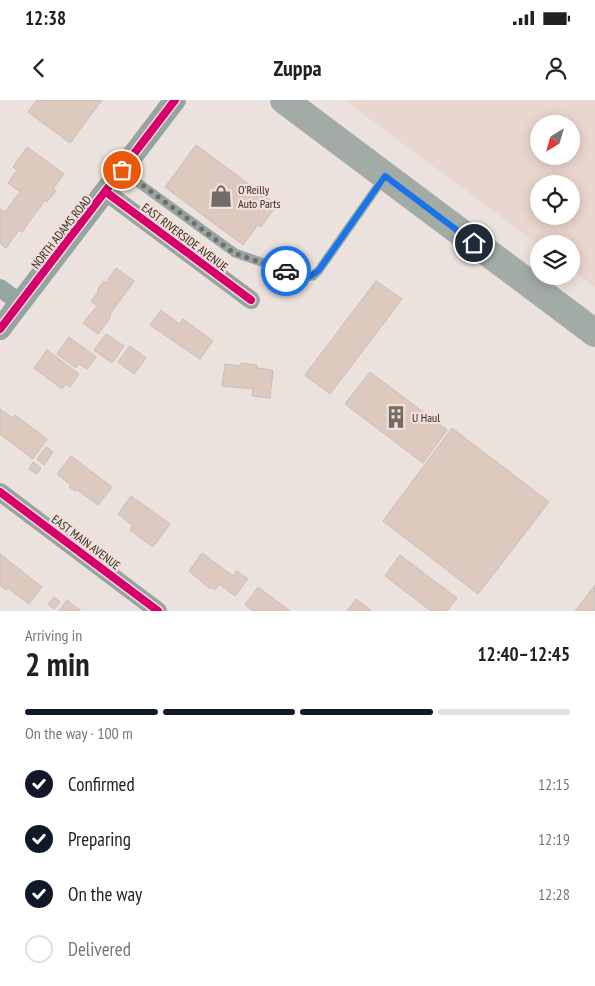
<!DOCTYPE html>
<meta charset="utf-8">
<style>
:root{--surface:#fff;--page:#f2f2f2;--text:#202124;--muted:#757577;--line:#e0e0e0;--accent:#111827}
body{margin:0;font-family:"PT Sans Narrow",sans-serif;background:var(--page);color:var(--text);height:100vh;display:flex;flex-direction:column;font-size:19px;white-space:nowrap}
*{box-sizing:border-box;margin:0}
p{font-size:16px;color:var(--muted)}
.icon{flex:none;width:28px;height:28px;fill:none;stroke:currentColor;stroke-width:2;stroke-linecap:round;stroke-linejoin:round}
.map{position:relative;height:511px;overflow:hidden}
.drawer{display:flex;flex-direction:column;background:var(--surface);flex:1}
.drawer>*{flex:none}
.needle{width:32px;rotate:217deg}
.fabs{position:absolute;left:530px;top:15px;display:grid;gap:10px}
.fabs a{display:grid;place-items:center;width:50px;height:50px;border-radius:50%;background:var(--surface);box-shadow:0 2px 12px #0003;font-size:25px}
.pin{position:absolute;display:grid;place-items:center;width:42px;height:42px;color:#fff;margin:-21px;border:2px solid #fff;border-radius:50%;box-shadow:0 1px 5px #0007}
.courier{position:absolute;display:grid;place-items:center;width:50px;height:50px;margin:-25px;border:4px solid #1a73e8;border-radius:50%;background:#fff;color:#222;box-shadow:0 1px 6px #0007}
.summary em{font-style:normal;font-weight:800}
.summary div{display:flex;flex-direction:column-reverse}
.summary{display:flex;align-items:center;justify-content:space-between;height:85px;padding:0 25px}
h1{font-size:32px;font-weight:800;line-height:38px}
.bar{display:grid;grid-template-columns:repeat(4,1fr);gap:8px 5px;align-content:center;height:60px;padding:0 25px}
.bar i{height:6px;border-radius:4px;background:var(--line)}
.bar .selected{background:var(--accent)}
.bar p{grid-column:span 4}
ol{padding:0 25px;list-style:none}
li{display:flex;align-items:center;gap:15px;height:55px}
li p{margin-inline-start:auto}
li .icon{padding:5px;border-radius:50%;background:var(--accent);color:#fff;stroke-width:4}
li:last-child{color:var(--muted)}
li i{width:28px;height:28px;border:2px solid var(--line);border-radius:50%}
.status{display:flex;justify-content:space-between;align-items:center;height:35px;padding:0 25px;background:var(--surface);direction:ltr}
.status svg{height:14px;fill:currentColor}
header{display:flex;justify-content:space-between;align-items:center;height:65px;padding:0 25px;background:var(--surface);font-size:22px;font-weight:800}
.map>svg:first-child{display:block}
</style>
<div class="status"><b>12:38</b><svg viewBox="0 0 49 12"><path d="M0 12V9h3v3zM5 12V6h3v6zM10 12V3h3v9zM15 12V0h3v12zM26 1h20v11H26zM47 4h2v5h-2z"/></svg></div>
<header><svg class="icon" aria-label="back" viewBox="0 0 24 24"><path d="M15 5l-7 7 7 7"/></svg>Zuppa<svg class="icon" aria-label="person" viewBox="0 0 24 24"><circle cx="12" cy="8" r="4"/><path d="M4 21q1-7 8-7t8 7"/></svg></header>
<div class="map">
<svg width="595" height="511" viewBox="0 0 595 511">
<rect width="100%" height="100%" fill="#ece2dd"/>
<path fill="#e9d6ce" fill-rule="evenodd" d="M 344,0 L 595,0 L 595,187 L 571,170 L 571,144 L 539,144 L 539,145 ZM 539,24 L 571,24 L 571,56 L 539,56 ZM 539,84 L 571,84 L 571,116 L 539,116 Z"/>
<g fill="#dec9bf" stroke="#c6beba">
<polygon points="37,0 102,0 70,43 28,12"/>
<polygon points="196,45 277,105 261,127 258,125 243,145 165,87"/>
<polygon points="27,47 64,74 53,89 56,91 47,102 45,100 22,132 19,130 6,148 0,143 0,109 5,112 20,92 8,83 17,70 13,67"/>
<polygon points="116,168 134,181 110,214 111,215 108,221 98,234 83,223 97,206 91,201 99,191 97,190 104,181 106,183"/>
<polygon points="376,181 402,199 330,294 305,275"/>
<polygon points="161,210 179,224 183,219 213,241 200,259 150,225"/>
<polygon points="106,234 124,246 112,263 94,250"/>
<polygon points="69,237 96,257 87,269 79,264 76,268 57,254"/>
<polygon points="130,246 146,258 134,274 118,262"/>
<polygon points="47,250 79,274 70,287 66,284 62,289 34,268"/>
<polygon points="241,263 257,265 257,268 273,270 270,298 252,296 253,289 222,286 225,264 241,266"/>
<polygon points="370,272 447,330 423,363 345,304"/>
<polygon points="0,309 13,318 15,315 47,339 33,359 0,334"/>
<polygon points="452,328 549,402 478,494 383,421"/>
<polygon points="46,347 53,352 44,365 37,359"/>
<polygon points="71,356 112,387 98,405 76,389 75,391 69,387 71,385 57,374"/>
<polygon points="33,362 41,368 37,374 29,369"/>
<polygon points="131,396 170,424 153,447 130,430 133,426 118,414"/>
<polygon points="202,453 233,476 237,471 248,479 235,496 219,484 215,490 211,487 210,489 189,471"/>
<polygon points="0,454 42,487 29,504 8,488 6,490 0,485"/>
<polygon points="400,455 457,498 447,511 431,511 385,476"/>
<polygon points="595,485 595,511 575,511"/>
<polygon points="258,487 290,511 253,511 245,505"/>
<polygon points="54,497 60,502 54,509 48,504"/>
<polygon points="356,499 372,511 347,511"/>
<polygon points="67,500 81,511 59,511"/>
</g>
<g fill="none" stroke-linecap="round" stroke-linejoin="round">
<polyline stroke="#95a6a2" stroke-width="9" points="122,71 235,153 304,177 313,176 319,170 383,79"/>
<g stroke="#95a6a2" stroke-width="18">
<polyline points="106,92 251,200"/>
<polyline points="0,188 20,203"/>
<polyline points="0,392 158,511"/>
</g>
<polyline stroke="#95a6a2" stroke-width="22" points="0,229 175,0"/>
<polyline stroke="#a2aba6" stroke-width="28" points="284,0 595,233"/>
<defs>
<g id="cycleway">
<polyline points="106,92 251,200"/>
<polyline points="0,229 175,0"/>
<polyline points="0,392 158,511"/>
</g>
</defs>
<use href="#cycleway" stroke="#f2dfd7" stroke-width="11"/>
<use href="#cycleway" stroke="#d6006c" stroke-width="8"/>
</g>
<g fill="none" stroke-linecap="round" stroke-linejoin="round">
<polyline stroke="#736b67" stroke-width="5" stroke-dasharray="0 9" points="122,70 234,153 286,171"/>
<path stroke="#1a73e8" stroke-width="6" d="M 286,171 C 300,176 307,181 319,170 L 385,76 L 474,143"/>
</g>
<defs>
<symbol id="shop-bare" viewBox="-9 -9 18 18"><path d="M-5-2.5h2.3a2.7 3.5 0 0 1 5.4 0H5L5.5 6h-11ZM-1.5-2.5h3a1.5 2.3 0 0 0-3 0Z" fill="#736b67" stroke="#f2dfd7" stroke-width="2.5" paint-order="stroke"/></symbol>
<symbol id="building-bare" viewBox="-9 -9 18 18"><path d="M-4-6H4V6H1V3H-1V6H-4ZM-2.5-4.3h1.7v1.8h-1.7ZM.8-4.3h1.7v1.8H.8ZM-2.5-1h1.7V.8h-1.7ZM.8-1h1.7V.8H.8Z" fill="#736b67" stroke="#f2dfd7" stroke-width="2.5" paint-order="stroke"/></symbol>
</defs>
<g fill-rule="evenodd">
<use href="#shop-bare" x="205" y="80" width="32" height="32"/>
<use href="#building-bare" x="380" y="301" width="32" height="32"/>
</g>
<g text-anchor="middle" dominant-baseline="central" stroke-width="4.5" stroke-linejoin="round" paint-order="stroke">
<g font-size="12" fill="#322b28" stroke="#f2dfd7" text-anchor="start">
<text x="238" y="89">O'Reilly<tspan x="238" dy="14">Auto Parts</tspan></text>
<text x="412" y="317">U Haul</text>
</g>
<g font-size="12" fill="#322b28" stroke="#f2dfd7">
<text transform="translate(61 132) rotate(-52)">NORTH ADAMS ROAD</text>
<text transform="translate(185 137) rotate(37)">EAST RIVERSIDE AVENUE</text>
<text transform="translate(86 442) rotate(37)">EAST MAIN AVENUE</text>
</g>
</g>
</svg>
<div class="fabs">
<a><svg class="needle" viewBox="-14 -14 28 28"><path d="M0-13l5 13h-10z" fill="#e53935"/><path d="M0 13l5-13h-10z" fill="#757577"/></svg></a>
<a><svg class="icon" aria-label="locate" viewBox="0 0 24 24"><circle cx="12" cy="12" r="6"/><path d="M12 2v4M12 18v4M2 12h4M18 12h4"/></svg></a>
<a><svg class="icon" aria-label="layers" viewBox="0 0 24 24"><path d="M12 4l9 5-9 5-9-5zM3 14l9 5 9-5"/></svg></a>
</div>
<div class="pin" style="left:122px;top:70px;background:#ea580c"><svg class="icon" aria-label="bag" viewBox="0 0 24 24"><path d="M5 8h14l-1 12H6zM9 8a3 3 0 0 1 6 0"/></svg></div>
<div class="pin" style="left:474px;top:143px;background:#1f2937"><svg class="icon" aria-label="home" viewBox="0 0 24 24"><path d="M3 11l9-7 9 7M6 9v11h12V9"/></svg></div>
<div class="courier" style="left:286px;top:171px"><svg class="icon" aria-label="car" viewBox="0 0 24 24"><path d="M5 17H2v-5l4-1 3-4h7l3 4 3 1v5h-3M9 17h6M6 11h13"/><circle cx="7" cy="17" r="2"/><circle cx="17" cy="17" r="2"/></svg></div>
</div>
<section class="drawer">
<div class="summary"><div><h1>2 min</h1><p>Arriving in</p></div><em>12:40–12:45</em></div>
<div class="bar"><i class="selected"></i><i class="selected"></i><i class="selected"></i><i></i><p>On the way · 100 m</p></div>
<ol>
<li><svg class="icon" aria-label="check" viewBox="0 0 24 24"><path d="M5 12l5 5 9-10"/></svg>Confirmed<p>12:15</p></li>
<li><svg class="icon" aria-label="check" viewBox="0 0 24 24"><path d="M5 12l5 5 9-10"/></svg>Preparing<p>12:19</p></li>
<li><svg class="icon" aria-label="check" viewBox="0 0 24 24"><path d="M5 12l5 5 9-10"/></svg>On the way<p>12:28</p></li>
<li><i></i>Delivered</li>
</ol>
</section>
